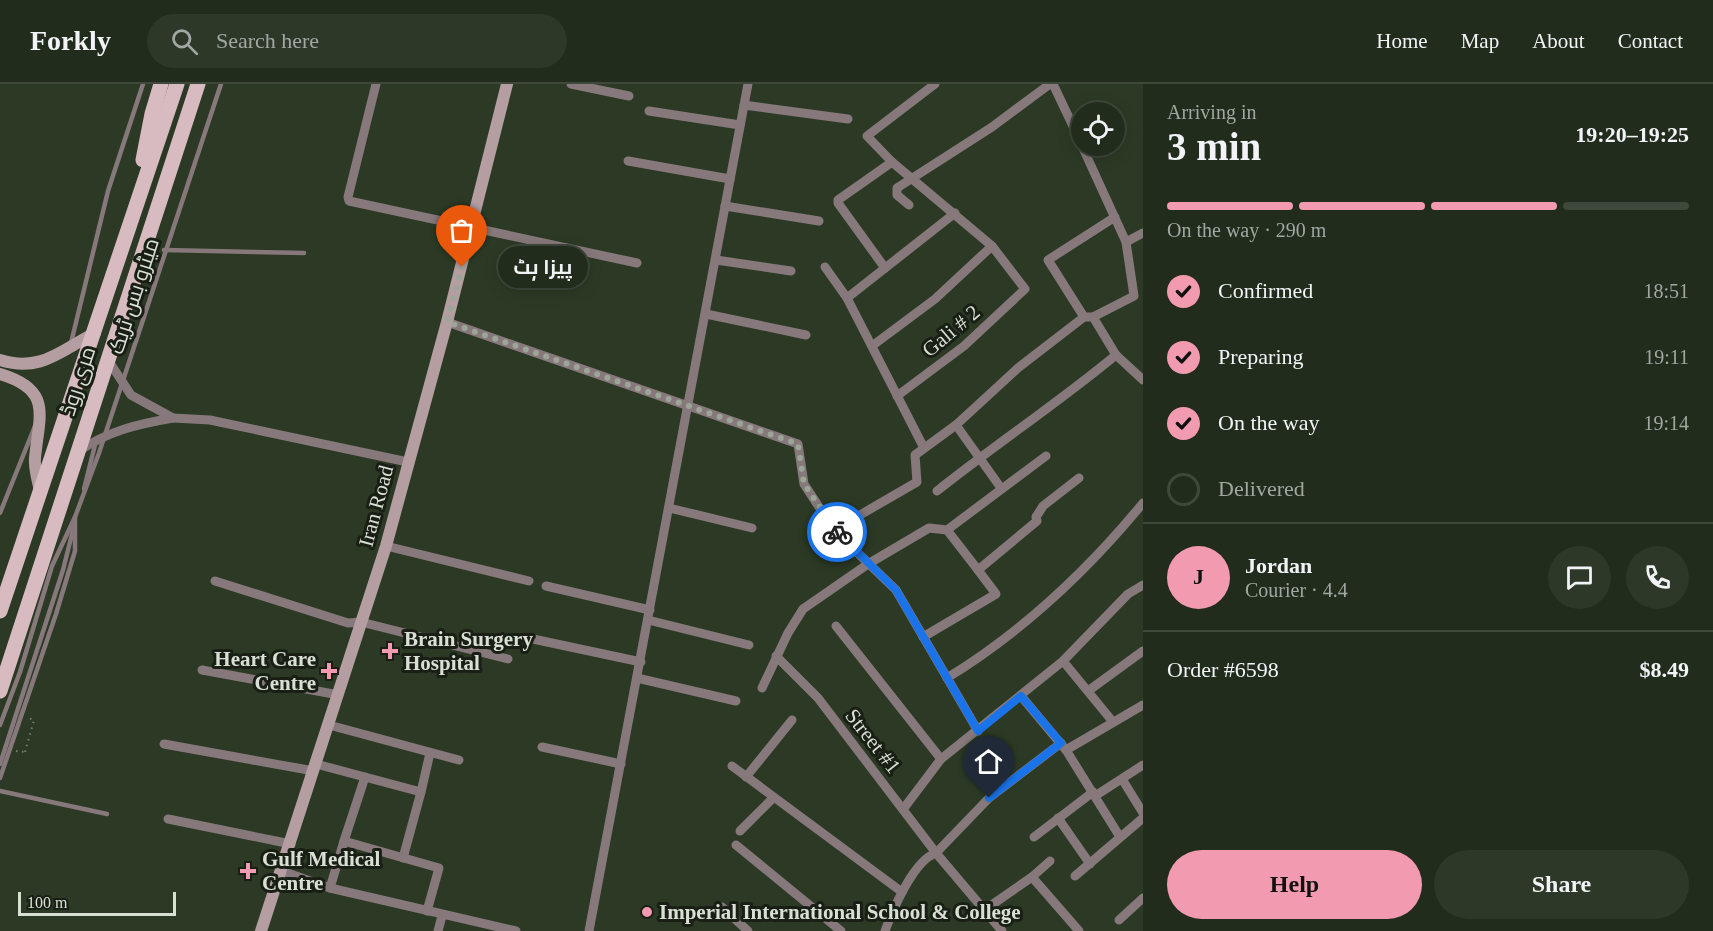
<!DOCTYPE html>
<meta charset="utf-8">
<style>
:root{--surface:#212c1c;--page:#2d3829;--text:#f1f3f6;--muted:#a2a7a3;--line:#3e483b;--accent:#f29aaf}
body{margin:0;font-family:"Times New Roman",Cairo,serif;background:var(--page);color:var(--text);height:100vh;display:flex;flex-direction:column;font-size:22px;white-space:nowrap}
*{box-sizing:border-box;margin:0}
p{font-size:20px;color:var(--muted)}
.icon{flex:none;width:33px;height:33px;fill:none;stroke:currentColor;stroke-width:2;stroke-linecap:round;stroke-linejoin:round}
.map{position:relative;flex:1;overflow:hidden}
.side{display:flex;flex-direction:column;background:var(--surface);width:570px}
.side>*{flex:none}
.fabs{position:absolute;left:1071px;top:18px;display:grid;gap:12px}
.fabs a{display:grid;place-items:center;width:54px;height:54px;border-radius:50%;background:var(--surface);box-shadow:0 3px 15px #0003,0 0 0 2px var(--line);font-size:30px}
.scale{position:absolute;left:18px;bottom:15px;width:158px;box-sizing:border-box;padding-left:6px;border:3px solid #d8e0d3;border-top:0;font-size:16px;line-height:21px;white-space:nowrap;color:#d8e0d3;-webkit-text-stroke:4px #191f15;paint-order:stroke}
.pin{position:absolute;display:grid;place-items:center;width:51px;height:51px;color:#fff;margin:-62px -26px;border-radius:50% 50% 50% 0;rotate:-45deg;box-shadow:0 0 6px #0007}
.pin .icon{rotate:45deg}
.courier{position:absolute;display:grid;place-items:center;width:60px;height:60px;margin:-30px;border:4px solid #1a73e8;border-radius:50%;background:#fff;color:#222;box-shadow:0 2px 8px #0007}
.bubble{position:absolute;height:42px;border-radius:21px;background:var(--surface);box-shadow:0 3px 15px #0003,0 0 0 2px var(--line);font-size:20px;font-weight:700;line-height:42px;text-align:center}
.headline em{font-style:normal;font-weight:700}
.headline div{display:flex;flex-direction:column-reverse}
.headline{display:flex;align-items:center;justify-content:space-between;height:102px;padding:0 24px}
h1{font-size:39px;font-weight:700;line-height:45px}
.bar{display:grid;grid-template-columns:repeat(4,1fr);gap:9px 6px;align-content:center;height:72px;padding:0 24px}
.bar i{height:8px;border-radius:4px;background:var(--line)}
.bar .selected{background:var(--accent)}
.bar p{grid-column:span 4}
.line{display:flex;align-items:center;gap:15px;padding:0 24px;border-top:2px solid var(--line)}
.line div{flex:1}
.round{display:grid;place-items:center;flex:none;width:63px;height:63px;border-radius:32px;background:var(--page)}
ol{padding:0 24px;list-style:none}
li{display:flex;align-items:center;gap:18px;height:66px}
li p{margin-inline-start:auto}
li .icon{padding:6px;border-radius:50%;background:var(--accent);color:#111;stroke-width:4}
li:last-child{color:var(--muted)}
li i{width:33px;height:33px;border:3px solid var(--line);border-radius:50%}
.primary-button{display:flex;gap:12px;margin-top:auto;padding:12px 24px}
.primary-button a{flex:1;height:69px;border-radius:36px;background:var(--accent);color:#111;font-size:24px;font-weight:700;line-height:69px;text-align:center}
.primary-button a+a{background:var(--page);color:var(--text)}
header{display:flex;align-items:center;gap:36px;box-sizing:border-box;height:84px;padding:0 30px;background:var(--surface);border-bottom:2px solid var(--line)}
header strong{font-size:28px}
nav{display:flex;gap:33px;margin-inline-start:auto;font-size:21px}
.search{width:420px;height:54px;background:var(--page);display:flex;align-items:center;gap:15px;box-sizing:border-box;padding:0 21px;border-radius:33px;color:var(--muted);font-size:22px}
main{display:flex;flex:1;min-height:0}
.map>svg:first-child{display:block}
</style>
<header>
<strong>Forkly</strong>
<div class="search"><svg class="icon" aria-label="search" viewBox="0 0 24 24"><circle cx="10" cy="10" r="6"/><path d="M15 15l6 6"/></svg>Search here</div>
<nav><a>Home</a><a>Map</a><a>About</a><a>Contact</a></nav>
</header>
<main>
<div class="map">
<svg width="1143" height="847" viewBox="0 0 1143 847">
<rect width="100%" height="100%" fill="#2c3a25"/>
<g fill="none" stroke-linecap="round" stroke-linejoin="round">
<polyline stroke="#737e6d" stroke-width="2" stroke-dasharray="1.5 4.5" stroke-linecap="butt" points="25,668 34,636 28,634"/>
<g stroke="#86787b" stroke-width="4.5">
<polyline points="164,166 304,169"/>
<polyline points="71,259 108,107 143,0"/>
<polyline points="84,405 96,357"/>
<polyline points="0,429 35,342"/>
<polyline points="0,641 20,588 52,482 75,433"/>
<polyline points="0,680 63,486 74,442"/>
<polyline points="0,707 107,730"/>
</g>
<g stroke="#86787b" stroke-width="9">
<polyline points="376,0 348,113 349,117 637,179"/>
<polyline points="571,0 629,12"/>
<polyline points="1053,0 1082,61"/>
<polyline points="744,21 848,35"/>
<polyline points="649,27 740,41"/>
<polyline points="1082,62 1126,158 1134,212 1093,233 1084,233 1048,176 1115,133"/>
<polyline points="628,77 730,95"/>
<polyline points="909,121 897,111 897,104 992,43 1050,0"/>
<polyline points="725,122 819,137"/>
<polyline points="1126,158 1143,149"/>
<polyline points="716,176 791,187"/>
<polyline points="825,183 847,214 924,364"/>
<polyline points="885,184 838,119 838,116 892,78"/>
<polyline points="847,214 955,129"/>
<polyline points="706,230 806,251"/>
<polyline points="1093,233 1116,271 1143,296"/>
<polyline points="447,238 798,360 804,400 834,446 896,506 978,647"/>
<polyline points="872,262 935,215 992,162"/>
<polyline points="897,312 964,262 1025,205 992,162 892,78 867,52 935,0"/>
<polyline points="173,334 210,336 408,378"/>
<polyline points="956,341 1001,404"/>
<path d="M 79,367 C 108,347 138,340 173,334 L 131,311 L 108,276"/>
<path d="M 937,407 C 996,360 1058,319 1116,271"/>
<polyline points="669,424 752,444"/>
<polyline points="834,446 917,398 915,371 956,341 1018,284 1084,233"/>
<polyline points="947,446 978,486 1037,437 1036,433 1043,422 1079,394"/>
<polyline points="386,462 529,497"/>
<polyline points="215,497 348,539 361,538 508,575"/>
<polyline points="546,502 650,526"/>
<polyline points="648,536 749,561"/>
<polyline points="836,542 941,675"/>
<polyline points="923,553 996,510 978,486"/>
<polyline points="533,555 641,578"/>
<polyline points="776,572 818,614 936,769 1002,847"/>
<polyline points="1063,577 1113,638"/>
<polyline points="202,586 339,611"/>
<polyline points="637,594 736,617"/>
<path d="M 947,594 C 1022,548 1088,486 1143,419"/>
<polyline points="762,604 788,549 803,525 868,480 929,444 947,446 1046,372"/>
<polyline points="1088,607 1143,567"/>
<polyline points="1021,612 1066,666 1120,753"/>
<polyline points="329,641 459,676"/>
<polyline points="164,660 314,687"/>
<polyline points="542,663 621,680"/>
<polyline points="1066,666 1143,621"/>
<polyline points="316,680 421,708 430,669"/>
<polyline points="732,682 902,808"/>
<polyline points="746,693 792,636"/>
<polyline points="1122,695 1143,729"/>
<polyline points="1095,712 1143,681"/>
<polyline points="904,724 941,675 1063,577 1128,510 1143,501"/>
<polyline points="1058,734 1090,780"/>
<polyline points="168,735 291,760"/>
<polyline points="740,747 773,714"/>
<polyline points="1034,753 1093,708"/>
<polyline points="344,757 365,693"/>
<polyline points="736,761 841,847"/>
<polyline points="403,774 421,708"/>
<polyline points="282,787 330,804 516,847"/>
<polyline points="1075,792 1143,734"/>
<polyline points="1032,793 1050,777"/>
<polyline points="330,804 344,757 439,784 427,827"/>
<polyline points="722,823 748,847"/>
<polyline points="983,827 1032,793 1079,847"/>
<polyline points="1119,836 1143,814"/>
<polyline points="438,847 442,832"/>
<polyline points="589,847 748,0"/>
<path d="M 885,847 C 893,825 914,776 936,769 L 989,714 L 1061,659"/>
</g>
<g stroke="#b49ea2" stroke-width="12">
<path d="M 0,276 C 41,289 61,266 95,249"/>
<path d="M 0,290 C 53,306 39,331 35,374 C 34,385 38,397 40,407"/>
<polyline points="261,847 386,462 447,238 507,0"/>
</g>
<g stroke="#d7bbc0" stroke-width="15">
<polyline points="143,76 152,30 161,0"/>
<polyline points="0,527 177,0"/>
<polyline points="0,607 198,0"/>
</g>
<polyline stroke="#737e6d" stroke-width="2" stroke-dasharray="1.5 4.5" stroke-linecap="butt" points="16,667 25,668"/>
<polyline stroke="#86787b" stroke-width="4.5" points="0,694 56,530 75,467 75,433 99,369 221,0"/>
</g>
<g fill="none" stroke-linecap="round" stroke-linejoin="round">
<polyline stroke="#9ca696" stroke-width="6" stroke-dasharray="0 10.8" points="462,183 447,238 798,360 804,400 837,448"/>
<polyline stroke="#1a73e8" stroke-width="8" points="837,448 896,506 978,647 1021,612 1061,659 989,714"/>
</g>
<g fill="#f29aaf" stroke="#191f15" stroke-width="2">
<path d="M387 558h6v6h6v6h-6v6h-6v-6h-6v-6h6z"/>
<path d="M326 578h6v6h6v6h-6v6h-6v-6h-6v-6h6z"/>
<path d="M245 778h6v6h6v6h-6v6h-6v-6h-6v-6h6z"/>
<circle cx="647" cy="828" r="6"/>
</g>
<g text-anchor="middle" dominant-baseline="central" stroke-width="6" stroke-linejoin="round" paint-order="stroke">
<g font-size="21" fill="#d8e0d3" stroke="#191f15">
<text transform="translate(134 212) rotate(-72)">میٹرو بس ٹریک</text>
<text transform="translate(951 247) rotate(-40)">Gali # 2</text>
<text transform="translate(78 297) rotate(-72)">مری روڈ</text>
<text transform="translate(376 422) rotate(-75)">Iran Road</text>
<text transform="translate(873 657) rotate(52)">Street #1</text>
</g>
<g font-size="21" font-weight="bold" fill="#d8e0d3" stroke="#191f15" text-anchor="start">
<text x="404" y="555">Brain Surgery<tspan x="404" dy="24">Hospital</tspan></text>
<text x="316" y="575" text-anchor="end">Heart Care<tspan x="316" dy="24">Centre</tspan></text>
<text x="262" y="775">Gulf Medical<tspan x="262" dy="24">Centre</tspan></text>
<text x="659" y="828">Imperial International School &amp; College</text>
</g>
</g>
</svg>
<div class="fabs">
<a><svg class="icon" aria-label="locate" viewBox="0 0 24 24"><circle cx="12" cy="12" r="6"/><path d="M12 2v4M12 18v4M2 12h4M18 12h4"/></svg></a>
</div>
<div class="scale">100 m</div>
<div class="pin" style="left:462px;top:183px;background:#ea580c"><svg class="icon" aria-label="bag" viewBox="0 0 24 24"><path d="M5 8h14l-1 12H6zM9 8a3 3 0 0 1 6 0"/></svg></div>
<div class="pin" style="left:989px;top:714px;background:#1f2937"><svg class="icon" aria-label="home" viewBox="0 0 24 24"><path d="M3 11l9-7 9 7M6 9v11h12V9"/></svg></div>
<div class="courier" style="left:837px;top:448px"><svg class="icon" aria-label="bike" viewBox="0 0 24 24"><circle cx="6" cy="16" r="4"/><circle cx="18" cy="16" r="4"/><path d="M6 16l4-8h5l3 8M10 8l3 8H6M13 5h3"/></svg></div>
<div class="bubble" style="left:498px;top:162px;width:90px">پیزا ہٹ</div>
</div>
<section class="side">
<div class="headline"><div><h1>3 min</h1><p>Arriving in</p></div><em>19:20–19:25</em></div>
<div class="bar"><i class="selected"></i><i class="selected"></i><i class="selected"></i><i></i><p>On the way · 290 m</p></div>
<ol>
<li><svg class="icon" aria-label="check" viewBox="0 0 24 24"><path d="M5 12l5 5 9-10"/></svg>Confirmed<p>18:51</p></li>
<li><svg class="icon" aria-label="check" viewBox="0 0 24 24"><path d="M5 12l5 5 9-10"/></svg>Preparing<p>19:11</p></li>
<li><svg class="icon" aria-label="check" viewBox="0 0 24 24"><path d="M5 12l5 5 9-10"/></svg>On the way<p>19:14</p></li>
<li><i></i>Delivered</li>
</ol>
<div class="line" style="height:108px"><b class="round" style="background:var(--accent);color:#111">J</b><div><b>Jordan</b><p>Courier · 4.4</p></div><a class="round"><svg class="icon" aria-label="chat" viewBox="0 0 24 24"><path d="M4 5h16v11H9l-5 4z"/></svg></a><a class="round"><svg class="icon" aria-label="phone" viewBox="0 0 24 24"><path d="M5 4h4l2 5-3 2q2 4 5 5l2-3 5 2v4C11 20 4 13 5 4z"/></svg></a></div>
<div class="line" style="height:78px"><div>Order #6598</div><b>$8.49</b></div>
<div class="primary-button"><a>Help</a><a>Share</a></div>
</section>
</main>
